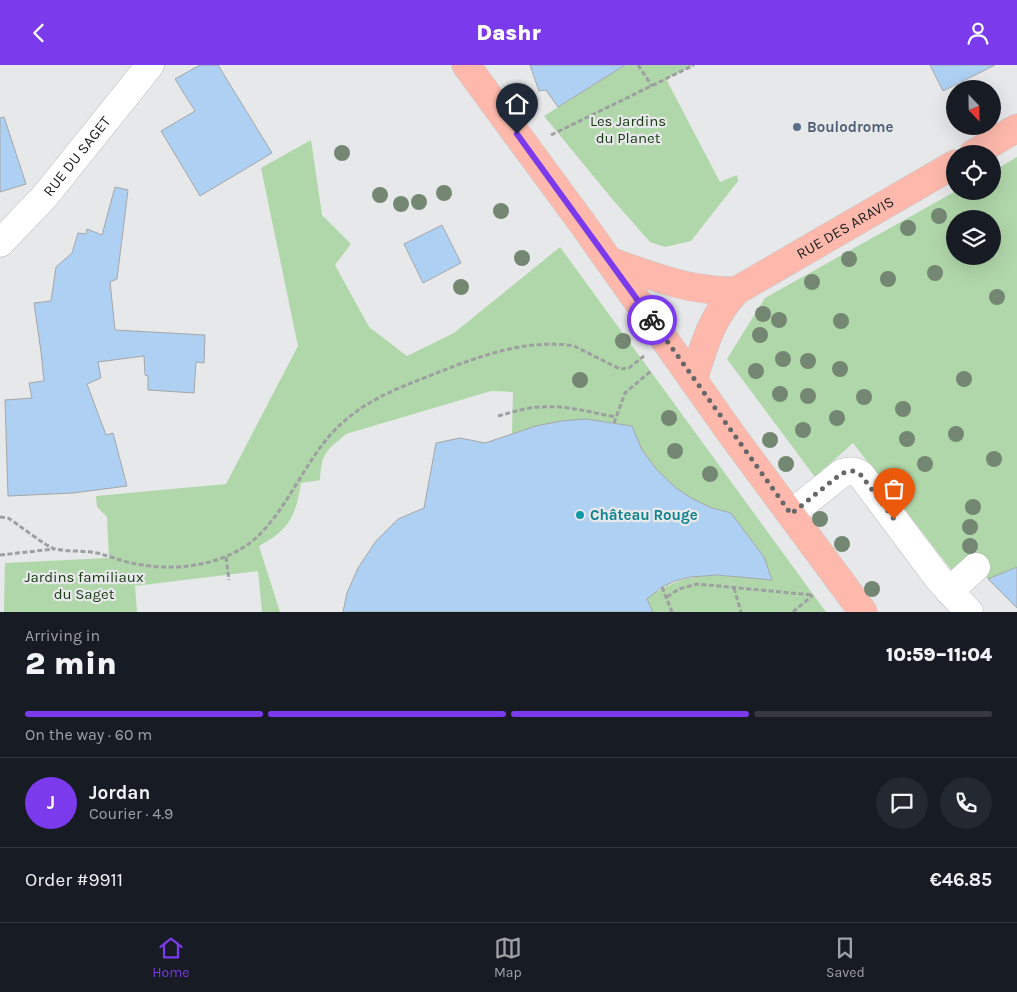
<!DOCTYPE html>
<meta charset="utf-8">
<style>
:root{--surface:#171b24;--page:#242831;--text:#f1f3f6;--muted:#9ea1a6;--line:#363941;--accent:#7c3aed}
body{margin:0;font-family:Karla,sans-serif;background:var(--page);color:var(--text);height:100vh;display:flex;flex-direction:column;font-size:19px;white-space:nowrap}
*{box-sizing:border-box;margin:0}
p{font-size:16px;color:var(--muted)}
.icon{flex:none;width:28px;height:28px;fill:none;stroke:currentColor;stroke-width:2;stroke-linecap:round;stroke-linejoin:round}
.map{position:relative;height:547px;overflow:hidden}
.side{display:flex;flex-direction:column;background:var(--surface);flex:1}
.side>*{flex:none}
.needle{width:32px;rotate:158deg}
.fabs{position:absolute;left:946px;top:15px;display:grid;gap:10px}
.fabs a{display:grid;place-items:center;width:55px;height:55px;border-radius:50%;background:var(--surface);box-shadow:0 5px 20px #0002;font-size:25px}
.pin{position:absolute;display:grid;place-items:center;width:42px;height:42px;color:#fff;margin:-51px -21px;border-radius:50% 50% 50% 0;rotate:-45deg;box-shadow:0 0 5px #0007}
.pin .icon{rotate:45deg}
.courier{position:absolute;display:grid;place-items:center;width:50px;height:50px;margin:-25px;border:4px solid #7c3aed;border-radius:50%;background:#fff;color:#222;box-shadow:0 1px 6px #0007}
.summary em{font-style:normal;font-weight:800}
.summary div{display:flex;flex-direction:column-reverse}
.summary{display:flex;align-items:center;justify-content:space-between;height:85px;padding:0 25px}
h1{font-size:32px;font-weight:800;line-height:38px}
.bar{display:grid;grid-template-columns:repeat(4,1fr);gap:8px 5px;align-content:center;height:60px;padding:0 25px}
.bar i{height:6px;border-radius:4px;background:var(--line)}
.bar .selected{background:var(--accent)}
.bar p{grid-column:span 4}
.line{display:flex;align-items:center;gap:12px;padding:0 25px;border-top:1px solid var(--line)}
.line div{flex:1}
.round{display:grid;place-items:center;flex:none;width:52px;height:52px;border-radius:26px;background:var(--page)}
header{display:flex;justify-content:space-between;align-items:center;height:65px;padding:0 25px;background:var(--accent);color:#fff;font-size:22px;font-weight:800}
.tab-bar{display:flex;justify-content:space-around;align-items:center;height:70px;border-top:1px solid var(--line);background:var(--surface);font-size:14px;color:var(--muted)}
.tab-bar a{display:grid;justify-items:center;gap:2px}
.tab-bar .selected{color:var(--accent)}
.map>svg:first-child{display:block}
</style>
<header><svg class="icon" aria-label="back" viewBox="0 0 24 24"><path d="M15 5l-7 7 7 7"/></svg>Dashr<svg class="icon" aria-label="person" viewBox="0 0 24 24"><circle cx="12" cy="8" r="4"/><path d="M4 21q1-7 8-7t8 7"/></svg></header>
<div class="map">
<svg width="1017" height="547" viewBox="0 0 1017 547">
<rect width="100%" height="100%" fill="#e7e8ea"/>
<g fill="#b0d7a9" fill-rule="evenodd">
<polygon points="625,0 694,0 666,14 720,117 737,110 738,116 691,176 665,182 650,177 613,135 544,51"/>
<path d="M 311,75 L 322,150 L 351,179 L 335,200 L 369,262 L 407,291 L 454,268 L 560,182 L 826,547 L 653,547 L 646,534 C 691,501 720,511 772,515 L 764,492 L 731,448 L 712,443 L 693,434 L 676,423 L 657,405 L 642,385 L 632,361 C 585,351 557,354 512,369 L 513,327 L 491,326 L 346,369 C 325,387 322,387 320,415 L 301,418 C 296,451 289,465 259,481 L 280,547 L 262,547 L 258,506 L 135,521 L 137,547 L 4,547 L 5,498 L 109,493 L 107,452 L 97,442 L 96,431 L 226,419 L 298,281 L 261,103 Z"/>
<path d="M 1017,92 L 1017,502 L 988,514 L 976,502 L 960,516 L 853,378 L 815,412 L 727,294 L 765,233 L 956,126 L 992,126 L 993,106 ZM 955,154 L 992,154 L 992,191 L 955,191 Z"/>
</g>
<g fill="#aed0f3" stroke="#a5a6a8">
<polygon points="200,0 218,0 272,88 200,131 161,66 195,46 175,14"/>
<polygon points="530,0 625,0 558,42 546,25 539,26"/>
<polygon points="930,0 995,0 943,26"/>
<polygon points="4,52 26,119 0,127 0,53"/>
<polygon points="115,122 128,125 117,214 110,217 115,265 205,270 204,298 196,297 194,328 148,325 148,311 145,310 144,291 98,297 101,313 87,319 106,370 113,368 127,421 73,428 8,431 5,335 32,333 29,318 44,316 41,287 34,238 51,236 56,202 72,188 78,168 86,169 87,164 102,170"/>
<polygon points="442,160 461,198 423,218 404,179"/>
<polygon points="586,354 632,361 642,385 657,405 676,423 693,434 712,443 731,448 764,492 772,515 717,510 690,512 675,516 662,522 647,534 653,547 343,547 347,528 358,503 376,476 398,454 424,443 436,378 460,373 485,378 536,361 561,356"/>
<polygon points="1017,502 1017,543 988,514"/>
</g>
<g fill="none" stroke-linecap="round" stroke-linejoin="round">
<defs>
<g id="minor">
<path id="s1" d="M 0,178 L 45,131 L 150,0"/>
<path d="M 791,449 L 842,408 C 850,406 855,405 861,410 L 938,513 L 969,547"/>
<polyline points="949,526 976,502"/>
</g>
<g id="major">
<polyline points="466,0 585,162 732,370 863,547"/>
<polyline points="973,89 1017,63"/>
<path d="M 609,196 C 655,212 687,226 736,226"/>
<path id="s2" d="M 693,315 C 705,279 710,255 736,226 L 955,99"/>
</g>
</defs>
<use href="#minor" stroke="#b6b8ba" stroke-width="29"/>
<use href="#major" stroke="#c5c6c6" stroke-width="29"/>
<g stroke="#9e9fa1" stroke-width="3" stroke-dasharray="5 2.5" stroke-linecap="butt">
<polyline points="638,0 652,21"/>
<polyline points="551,70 694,0"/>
<path d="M 498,351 C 513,347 528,342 543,342 C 568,340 592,348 616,352"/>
<polyline points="614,358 625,328 652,305"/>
<path d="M 0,452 L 8,453 C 18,459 45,481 55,484 C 68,487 83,485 97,488 C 110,491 123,497 137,499 C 177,507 228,500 258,471 C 288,442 305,397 333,367 C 362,336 396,324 434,309 C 477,292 527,273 574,281 L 620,304 L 629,303 L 644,291"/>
<polyline points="0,490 54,484"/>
<polyline points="226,492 229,515"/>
<polyline points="662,522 672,547"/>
<polyline points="734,523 741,547"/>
<polyline points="667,532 679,524 697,519 813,530"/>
<polyline points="793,547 813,530"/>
</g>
<use href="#minor" stroke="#fff" stroke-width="28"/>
<use href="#major" stroke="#feb9ac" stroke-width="28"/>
</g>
<g fill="#748772">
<circle cx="342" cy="88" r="8"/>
<circle cx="444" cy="128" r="8"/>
<circle cx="380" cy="130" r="8"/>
<circle cx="419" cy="137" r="8"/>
<circle cx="401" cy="139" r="8"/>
<circle cx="501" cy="146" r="8"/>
<circle cx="939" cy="151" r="8"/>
<circle cx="908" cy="163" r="8"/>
<circle cx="522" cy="193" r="8"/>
<circle cx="849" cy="194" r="8"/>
<circle cx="935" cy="208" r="8"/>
<circle cx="888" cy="214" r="8"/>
<circle cx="812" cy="217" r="8"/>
<circle cx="461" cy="222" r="8"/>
<circle cx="997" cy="232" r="8"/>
<circle cx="763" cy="249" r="8"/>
<circle cx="779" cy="255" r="8"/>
<circle cx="841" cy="256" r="8"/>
<circle cx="760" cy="270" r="8"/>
<circle cx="623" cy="276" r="8"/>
<circle cx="783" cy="294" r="8"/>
<circle cx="808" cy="296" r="8"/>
<circle cx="840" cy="304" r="8"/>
<circle cx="756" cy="306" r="8"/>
<circle cx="964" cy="314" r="8"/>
<circle cx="580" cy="315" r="8"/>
<circle cx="780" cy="329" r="8"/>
<circle cx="808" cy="331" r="8"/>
<circle cx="864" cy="332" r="8"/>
<circle cx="903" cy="344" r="8"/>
<circle cx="669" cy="353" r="8"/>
<circle cx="837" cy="353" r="8"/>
<circle cx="803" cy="365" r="8"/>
<circle cx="956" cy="369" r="8"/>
<circle cx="907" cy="374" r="8"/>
<circle cx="770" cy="375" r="8"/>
<circle cx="675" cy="386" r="8"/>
<circle cx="994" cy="394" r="8"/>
<circle cx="786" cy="399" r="8"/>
<circle cx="925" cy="399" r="8"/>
<circle cx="710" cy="409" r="8"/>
<circle cx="973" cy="442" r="8"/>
<circle cx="820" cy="454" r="8"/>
<circle cx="970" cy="462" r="8"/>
<circle cx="842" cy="479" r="8"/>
<circle cx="970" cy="481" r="8"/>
<circle cx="872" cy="524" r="8"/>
</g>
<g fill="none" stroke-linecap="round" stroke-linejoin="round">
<polyline stroke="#666769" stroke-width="5" stroke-dasharray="0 9" points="652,255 791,449 842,408 853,406 861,410 894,454"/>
<polyline stroke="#7c3aed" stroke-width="6" points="517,69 652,255"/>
</g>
<circle fill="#5c6f8a" stroke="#e7e8ea" stroke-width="2" cx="797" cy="62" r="5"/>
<circle fill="#0f9aa8" stroke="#e7e8ea" stroke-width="2" cx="580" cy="450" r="5"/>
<g text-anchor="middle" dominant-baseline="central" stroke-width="4.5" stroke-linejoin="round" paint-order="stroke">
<g font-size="15" fill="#15380f" stroke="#e7e8ea">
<text x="628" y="56">Les Jardins<tspan x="628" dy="17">du Planet</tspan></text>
<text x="84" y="512">Jardins familiaux<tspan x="84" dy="17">du Saget</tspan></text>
</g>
<g font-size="15" font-weight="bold" fill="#4e5e75" stroke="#e7e8ea" text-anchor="start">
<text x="807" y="62">Boulodrome</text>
</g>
<g font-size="15" fill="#212223" stroke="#e7e8ea">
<text stroke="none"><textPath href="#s1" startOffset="116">RUE DU SAGET</textPath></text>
<text stroke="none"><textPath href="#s2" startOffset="226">RUE DES ARAVIS</textPath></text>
</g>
<g font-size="15" font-weight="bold" fill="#0d838f" stroke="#e7e8ea" text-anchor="start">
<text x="590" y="450">Château Rouge</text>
</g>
</g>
</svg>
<div class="fabs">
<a><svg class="needle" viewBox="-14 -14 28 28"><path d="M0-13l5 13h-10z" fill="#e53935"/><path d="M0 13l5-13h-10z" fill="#9ea1a6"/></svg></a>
<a><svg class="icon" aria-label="locate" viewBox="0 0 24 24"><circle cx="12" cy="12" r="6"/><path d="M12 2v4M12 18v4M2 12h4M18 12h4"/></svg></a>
<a><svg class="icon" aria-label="layers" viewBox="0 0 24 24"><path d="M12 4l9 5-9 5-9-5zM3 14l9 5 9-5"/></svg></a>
</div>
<div class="pin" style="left:894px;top:454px;background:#ea580c"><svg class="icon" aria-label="bag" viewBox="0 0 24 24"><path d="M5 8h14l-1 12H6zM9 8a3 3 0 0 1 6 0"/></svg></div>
<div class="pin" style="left:517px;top:69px;background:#1f2937"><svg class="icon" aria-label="home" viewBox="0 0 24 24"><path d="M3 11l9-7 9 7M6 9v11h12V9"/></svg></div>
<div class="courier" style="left:652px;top:255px"><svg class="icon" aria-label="bike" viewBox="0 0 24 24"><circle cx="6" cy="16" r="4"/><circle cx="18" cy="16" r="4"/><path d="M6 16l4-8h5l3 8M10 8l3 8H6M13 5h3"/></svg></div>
</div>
<section class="side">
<div class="summary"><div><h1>2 min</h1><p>Arriving in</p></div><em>10:59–11:04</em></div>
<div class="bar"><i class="selected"></i><i class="selected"></i><i class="selected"></i><i></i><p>On the way · 60 m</p></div>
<div class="line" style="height:90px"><b class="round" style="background:var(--accent);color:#fff">J</b><div><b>Jordan</b><p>Courier · 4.9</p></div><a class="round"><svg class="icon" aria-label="chat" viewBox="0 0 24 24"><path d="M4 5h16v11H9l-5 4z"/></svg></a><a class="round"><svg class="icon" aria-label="phone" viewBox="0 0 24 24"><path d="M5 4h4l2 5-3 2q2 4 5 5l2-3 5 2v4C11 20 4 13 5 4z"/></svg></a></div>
<div class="line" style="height:65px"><div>Order #9911</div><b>€46.85</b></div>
</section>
<nav class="tab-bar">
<a class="selected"><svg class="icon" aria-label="home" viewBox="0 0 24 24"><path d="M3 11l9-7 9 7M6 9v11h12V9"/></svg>Home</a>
<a><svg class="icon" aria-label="map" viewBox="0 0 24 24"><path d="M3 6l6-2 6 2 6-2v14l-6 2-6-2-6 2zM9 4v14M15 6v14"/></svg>Map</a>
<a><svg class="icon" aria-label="saved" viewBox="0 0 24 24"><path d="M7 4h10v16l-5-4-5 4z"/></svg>Saved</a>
</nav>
